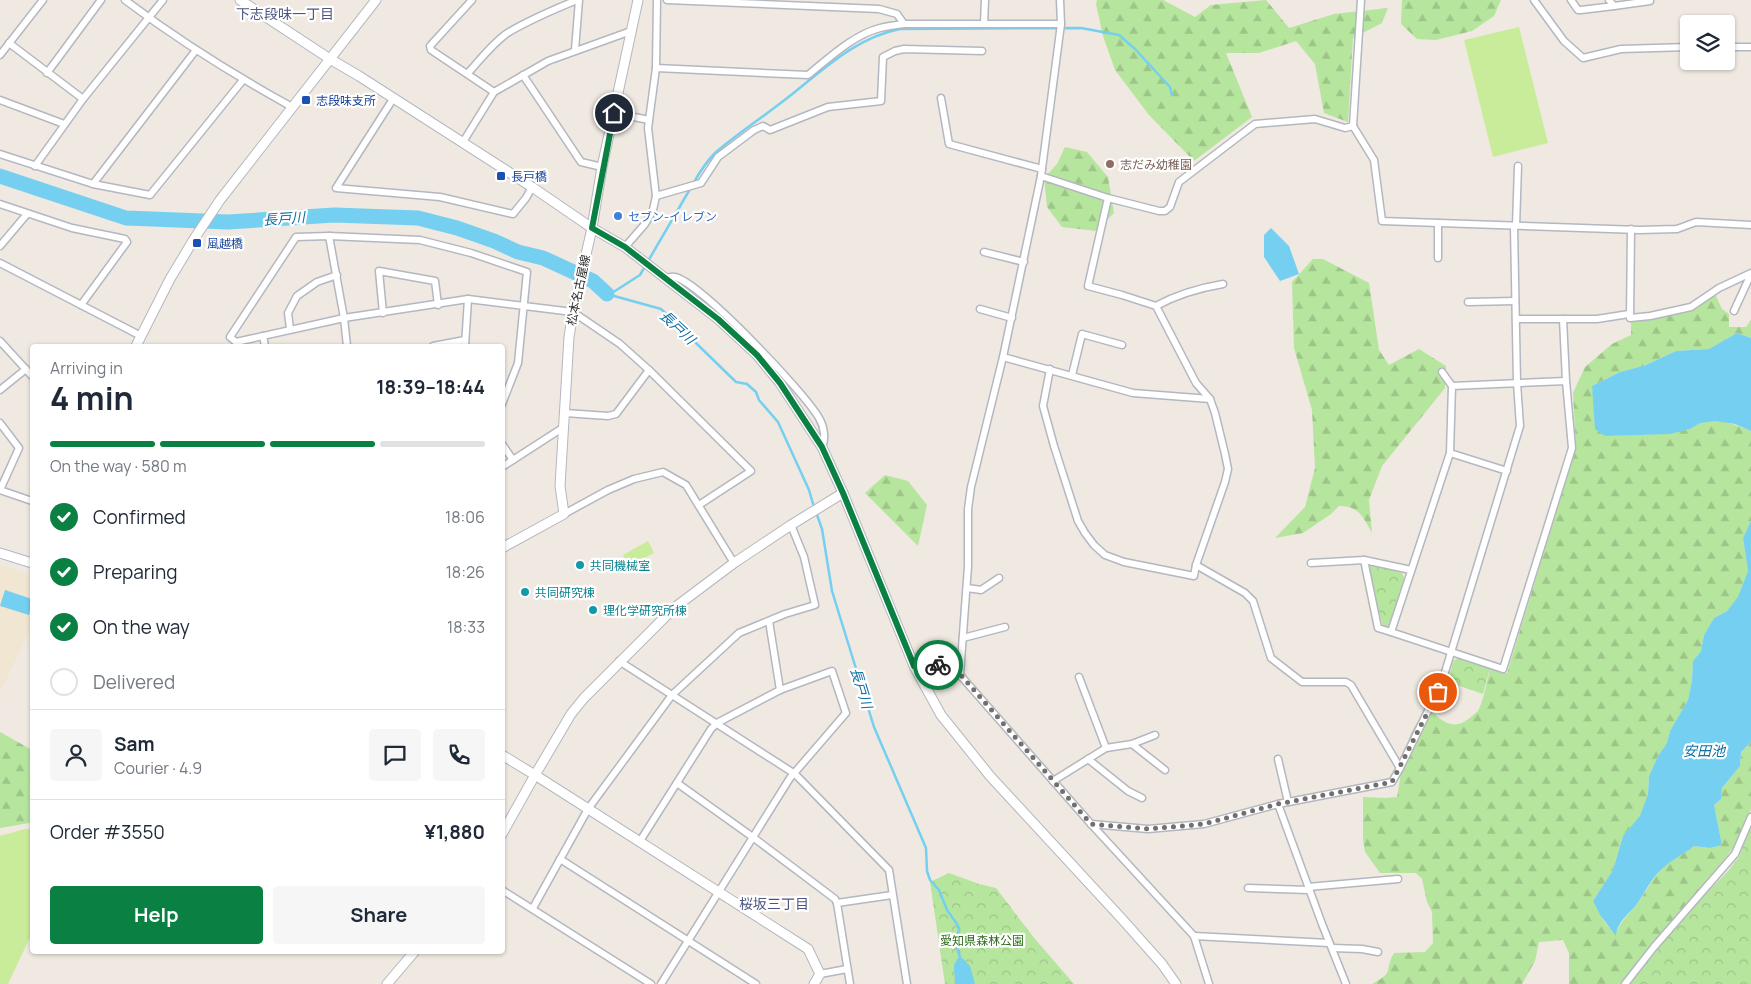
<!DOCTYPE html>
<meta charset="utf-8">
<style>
:root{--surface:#fff;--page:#f6f6f7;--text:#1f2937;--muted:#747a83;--line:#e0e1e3;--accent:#0b8043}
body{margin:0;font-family:Manrope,"Noto Sans JP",sans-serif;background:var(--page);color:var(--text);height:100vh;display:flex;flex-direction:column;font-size:19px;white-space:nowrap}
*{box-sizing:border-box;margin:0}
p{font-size:16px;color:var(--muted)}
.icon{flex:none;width:28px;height:28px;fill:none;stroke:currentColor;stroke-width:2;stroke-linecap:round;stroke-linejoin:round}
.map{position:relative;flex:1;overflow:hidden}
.side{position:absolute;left:30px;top:344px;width:475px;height:610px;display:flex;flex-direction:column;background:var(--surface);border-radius:5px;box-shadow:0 1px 4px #0004}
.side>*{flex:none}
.buttons{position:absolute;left:1680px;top:15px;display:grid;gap:10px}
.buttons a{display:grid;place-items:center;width:55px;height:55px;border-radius:5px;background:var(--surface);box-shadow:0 1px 4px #0004;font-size:25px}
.pin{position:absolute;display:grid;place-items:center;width:42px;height:42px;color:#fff;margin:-21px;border:2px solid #fff;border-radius:50%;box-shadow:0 1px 5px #0007}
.courier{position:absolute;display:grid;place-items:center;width:50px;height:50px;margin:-25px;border:4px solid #0b8043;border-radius:50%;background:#fff;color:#222;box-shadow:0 1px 6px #0007}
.summary em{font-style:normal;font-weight:700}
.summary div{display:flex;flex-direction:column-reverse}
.summary{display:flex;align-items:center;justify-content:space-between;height:85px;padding:0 20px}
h1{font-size:32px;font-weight:700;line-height:38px}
.bar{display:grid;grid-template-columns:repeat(4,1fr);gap:8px 5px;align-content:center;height:60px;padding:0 20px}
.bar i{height:6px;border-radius:4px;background:var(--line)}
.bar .current{background:var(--accent)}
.bar p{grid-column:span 4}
.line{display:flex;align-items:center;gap:12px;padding:0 20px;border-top:1px solid var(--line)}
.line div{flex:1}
.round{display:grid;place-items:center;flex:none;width:52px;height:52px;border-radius:5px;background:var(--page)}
ol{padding:0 20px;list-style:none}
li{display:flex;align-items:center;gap:15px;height:55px}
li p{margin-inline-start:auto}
li .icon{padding:5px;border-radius:50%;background:var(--accent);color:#fff;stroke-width:4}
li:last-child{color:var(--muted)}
li i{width:28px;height:28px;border:2px solid var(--line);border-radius:50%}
.primary-button{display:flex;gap:10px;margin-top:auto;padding:10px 20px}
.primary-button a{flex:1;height:58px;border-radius:5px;background:var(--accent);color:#fff;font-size:20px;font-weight:700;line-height:58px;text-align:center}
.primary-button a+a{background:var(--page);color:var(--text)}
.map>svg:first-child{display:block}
</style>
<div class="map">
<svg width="1751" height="984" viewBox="0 0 1751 984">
<defs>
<pattern id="forest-firs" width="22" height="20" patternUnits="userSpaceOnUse" patternTransform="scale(1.25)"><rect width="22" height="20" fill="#b6e59e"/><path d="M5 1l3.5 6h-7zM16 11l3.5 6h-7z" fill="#9dc588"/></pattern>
<pattern id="park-crowns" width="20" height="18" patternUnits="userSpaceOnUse" patternTransform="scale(1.25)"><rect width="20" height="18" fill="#b6e59e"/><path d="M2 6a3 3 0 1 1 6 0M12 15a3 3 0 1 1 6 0" fill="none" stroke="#9dc588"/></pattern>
</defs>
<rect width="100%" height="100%" fill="#efe9e1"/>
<polygon fill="#f0e6d1" points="0,565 32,575 32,625 0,692"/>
<g fill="url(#forest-firs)">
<polygon points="1097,0 1163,0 1195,17 1211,5 1266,0 1289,28 1334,14 1388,8 1382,23 1353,38 1348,122 1324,113 1315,64 1296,41 1259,53 1226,53 1252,117 1194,161 1149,115 1115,70 1103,36 1096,4"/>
<polygon points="1402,0 1501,0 1494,16 1472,31 1436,40 1417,39 1401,24"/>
<polygon points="1065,147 1087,152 1108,177 1114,213 1096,231 1062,227 1047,207 1044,178 1057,164"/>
<path d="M 1313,259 L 1323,259 L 1369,283 L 1379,350 L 1389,365 L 1419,349 L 1446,366 L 1445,388 L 1382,466 L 1369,500 L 1372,533 C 1363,517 1359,506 1339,506 L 1331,514 L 1303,533 L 1275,538 L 1305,507 L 1315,468 L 1312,410 L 1294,348 L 1292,282 Z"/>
<path d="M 1711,295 L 1716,296 L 1722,309 L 1729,314 L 1729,327 L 1746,327 L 1751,320 L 1751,338 L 1737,333 L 1709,349 L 1676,351 L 1646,365 L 1620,372 L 1592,386 L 1594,403 L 1605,436 C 1632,435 1659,433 1686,430 C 1691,429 1694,425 1699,423 C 1715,416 1737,425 1751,431 L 1751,521 L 1743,538 L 1748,571 L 1738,598 L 1727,611 L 1714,618 L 1704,635 L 1701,651 L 1693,661 L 1692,680 L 1688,700 L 1670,731 L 1667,743 L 1658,756 L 1649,776 L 1648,794 L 1640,817 L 1623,836 L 1613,870 L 1593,901 C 1599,913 1605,926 1616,933 C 1621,921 1629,914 1637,904 C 1645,894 1650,882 1659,872 C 1669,860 1682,855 1694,846 L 1710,848 L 1722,845 L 1714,805 L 1721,799 L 1722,788 L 1740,766 L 1741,752 L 1751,742 L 1751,809 L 1736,844 L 1708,882 L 1651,945 L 1621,984 L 1569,984 L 1569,953 L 1563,940 L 1539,942 L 1535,961 L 1522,984 L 1372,984 C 1396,971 1383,972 1394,953 L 1425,952 L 1433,943 L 1432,912 L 1427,902 L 1422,879 L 1416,873 L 1380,873 L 1365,852 L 1363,840 L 1363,797 L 1385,798 L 1397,797 C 1401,777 1405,730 1422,718 C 1425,716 1430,715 1433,713 C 1447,725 1457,730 1472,716 C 1474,714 1476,713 1478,711 C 1483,702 1488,679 1490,668 L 1507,673 L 1576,448 L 1573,393 L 1585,367 L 1612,344 L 1631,335 L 1631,321 L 1690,310 Z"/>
<polygon points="885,475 908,481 927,505 918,546 865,493"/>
<polygon points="0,732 32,750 32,821 29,823 0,828"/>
</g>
<g fill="url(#park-crowns)">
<polygon points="1369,563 1402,573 1404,578 1390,626 1383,626 1366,565"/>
<polygon points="1458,658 1490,668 1483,694 1448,682 1453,661"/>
<polygon points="1751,825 1751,984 1630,984 1686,914 1728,871 1739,857"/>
<polygon points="949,873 979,884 996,888 1035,939 1074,984 945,984 930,882"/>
</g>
<g fill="#c9ec9a">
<polygon points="1519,27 1548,143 1493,157 1464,40"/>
<polygon points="648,541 654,553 629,566 623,555"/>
<polygon points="25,829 32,829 32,933 8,984 0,984 0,836"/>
</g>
<g fill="#75cff0">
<polygon points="1271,228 1289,246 1299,274 1280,281 1264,257 1264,235"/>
<polygon points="1737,333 1751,338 1751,431 1735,424 1715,421 1700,423 1690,429 1670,434 1605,436 1595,429 1592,386 1620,372 1646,365 1676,351 1709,349"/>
<path d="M 1751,521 L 1751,742 L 1741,752 L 1740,766 L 1722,788 L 1721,799 L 1714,805 L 1722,845 L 1710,848 L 1694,846 C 1683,855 1672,859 1662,869 C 1651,878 1645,893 1637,904 C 1629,914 1617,922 1616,936 L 1600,915 L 1593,901 L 1613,870 L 1623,836 L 1640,816 L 1648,794 L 1649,776 L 1658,756 L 1667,743 L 1670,731 L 1688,700 L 1692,680 L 1693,661 L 1701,651 L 1704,635 L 1714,618 L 1727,611 L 1738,597 L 1748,571 L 1743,538 Z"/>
<polygon points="5,590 32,599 29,615 0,606"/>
<polygon points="961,957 970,966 975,984 955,984 954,965 958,958"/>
</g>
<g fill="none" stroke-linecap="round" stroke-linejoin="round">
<g stroke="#75cff0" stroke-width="2.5">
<path d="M 693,184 C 699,173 706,162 715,153 C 736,135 760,119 782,102 C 819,74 853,38 900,29 L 1081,28 L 1119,35 L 1135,49 L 1170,87 L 1172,95"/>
<polyline points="607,294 661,309 736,382 747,384 756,392 759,400 778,422 809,490 814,507"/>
<polyline points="608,294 615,291 640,275 690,189"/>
<polyline points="816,512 822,529 832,591 874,727 926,848 927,871 930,880 939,890 947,910 957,924 959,929 956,945 960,957"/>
</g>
<polyline stroke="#75cff0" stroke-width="15" points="0,176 126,218 228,222 334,215 418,218 457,228 494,241 518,252 543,258 593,281 607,294"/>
<defs>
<g id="street">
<path d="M 125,0 C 178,40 234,75 292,107"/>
<polyline points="472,0 430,46 431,50 494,92"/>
<polyline points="667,0 879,9 897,14 904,24"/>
<polyline points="1060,0 1061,24"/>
<polyline points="1361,0 1353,126 1374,160 1382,221 1639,230 1677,229 1696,222 1751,225"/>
<polyline points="1534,0 1564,41 1583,58 1621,49 1689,47"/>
<polyline points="1571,0 1578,10 1581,10 1614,6 1609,0"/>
<polyline points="1614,6 1650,1"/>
<polyline points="984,23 985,0"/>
<polyline points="9,43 83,99"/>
<polyline points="1726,47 1751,47"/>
<polyline points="575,50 579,0"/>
<polyline points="0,55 43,0"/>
<path d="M 656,68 L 808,75 C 829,58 853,35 880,28 C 888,26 896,25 904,24 L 1061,24 L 1041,176 L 1003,357 L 971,487 L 968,509 L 968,566 L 960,675"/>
<polyline points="47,73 101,0"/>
<path d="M 468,73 C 480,60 491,45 506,34 C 528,20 553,10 577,0"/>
<polyline points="523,75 581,162 602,167"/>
<polyline points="941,98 949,144 1042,169"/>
<polyline points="393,99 336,188 440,197 513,214 526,198 532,187"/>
<polyline points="0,100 64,124"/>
<polyline points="614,113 649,120"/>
<polyline points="463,142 494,92 548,61 631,31"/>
<polyline points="0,154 93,184 150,195 243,80"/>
<polyline points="35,166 83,99 163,0"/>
<polyline points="1041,176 1108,198 1159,211 1165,211 1170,207 1179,182 1255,124 1315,119 1345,128 1353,126"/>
<polyline points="93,184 196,50"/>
<polyline points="656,196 701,183 718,157 754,130 763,126 770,130 828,107 881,101 883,57 895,51 904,49 982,51"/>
<polyline points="0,204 72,228 125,239 127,242 81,305"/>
<polyline points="1516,226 1518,166"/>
<polyline points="1631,229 1630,318 1650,316 1691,307 1719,288 1751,273"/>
<polyline points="329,236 344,318 347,346"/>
<polyline points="0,246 27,214"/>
<polyline points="625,247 645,224 653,210 656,196 648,128 656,68 657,0"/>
<polyline points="984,252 1024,262"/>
<polyline points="1438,258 1438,223"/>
<polyline points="0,263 141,336"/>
<path d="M 664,278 C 667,278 672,276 675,277 C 701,283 805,393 819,418 C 824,426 826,439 822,447"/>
<polyline points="1468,302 1515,301"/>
<path d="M 1156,306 C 1178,294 1199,288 1223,284"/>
<polyline points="980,309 1012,318"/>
<polyline points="1734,311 1751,274"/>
<polyline points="383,313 379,271 435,281 438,305"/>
<polyline points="1516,319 1597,319 1629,314"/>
<polyline points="1563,319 1566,381 1572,448 1503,669 1391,632 1450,453 1452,386 1566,381"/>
<polyline points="290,329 288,313 297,296 317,282 337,275"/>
<polyline points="263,336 265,346"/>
<polyline points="0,341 32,376"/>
<polyline points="433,346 465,340"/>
<polyline points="465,346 468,299"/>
<polyline points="1003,357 1133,393 1210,399"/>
<polyline points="1050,369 1043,406 1054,446 1078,521 1085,533 1094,545 1105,555 1124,562 1194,576 1196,565 1225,482 1228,469 1225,454 1215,413 1210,399 1196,383 1156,306 1122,295 1088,286 1108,198"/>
<polyline points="1442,372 1452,386"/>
<polyline points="1072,375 1082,334 1122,345"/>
<polyline points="0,390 26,369"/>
<polyline points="502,404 518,363 527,272 471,253 420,240 329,236 296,237 230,337 236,342 344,318 468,299 573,312 620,344 649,370 751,471 699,505"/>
<polyline points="565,413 608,416 616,414 649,370"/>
<polyline points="0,423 19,448 0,490"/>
<polyline points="502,444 513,460"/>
<polyline points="1450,453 1507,471"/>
<polyline points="502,467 564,427"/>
<polyline points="0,490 32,501"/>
<polyline points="564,514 608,490 634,479 663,472 686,485 734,563"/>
<polyline points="1364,560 1378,628 1391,632"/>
<polyline points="1311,563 1364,560 1411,570"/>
<polyline points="1196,565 1245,593 1253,601 1271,658 1302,682 1346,682 1351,685 1400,768"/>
<polyline points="967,588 981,590 999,578"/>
<polyline points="769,621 780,690"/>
<polyline points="963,638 1005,627"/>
<polyline points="619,661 795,774 889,870 907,984"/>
<path d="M 914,666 C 934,664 943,663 960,675 L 1091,824 L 1194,936 L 1209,984"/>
<polyline points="1079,677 1106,748"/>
<polyline points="1132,744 1165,770"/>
<polyline points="1088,759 1128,791 1142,798"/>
<polyline points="1278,759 1288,802"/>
<polyline points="1053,781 1106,748 1132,744 1155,735"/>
<polyline points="677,783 754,838 835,899 837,903 850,984"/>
<polyline points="1278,804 1322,924 1346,984"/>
<polyline points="1091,824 1148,829 1204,824 1278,804 1392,782 1400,768 1442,682 1520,426 1517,383 1514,226"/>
<polyline points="640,841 711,729 717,723 780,690 832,671 846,713 790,778 661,984"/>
<polyline points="560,859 756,984"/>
<polyline points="1308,887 1398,879"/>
<polyline points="1248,888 1309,890"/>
<polyline points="502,890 651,984"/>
<polyline points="837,903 892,895"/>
<polyline points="533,908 588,809 672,695 739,633 785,614 815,605 804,557 791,525"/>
<polyline points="1194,936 1329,943"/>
<polyline points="1332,948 1362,949 1378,952"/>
<polyline points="820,974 847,969"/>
<polyline points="1625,984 1654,947 1735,854 1751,817"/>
</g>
<g id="secondary">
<polyline points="240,0 330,59 359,76 532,187 592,228 625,247 718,319 757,355 780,383 822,447 843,493 914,666 941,715 990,776 1122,919 1162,964 1176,984"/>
<polyline points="136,346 170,279 194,239 220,200 376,0"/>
<polyline points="502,548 564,514 560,486 569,337 573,312 592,228 602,167 638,0"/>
<polyline points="0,553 32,563"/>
<polyline points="502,755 535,775 502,834"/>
<polyline points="387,984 415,951"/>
<polyline points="814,984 820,974 808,949 535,775 571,714 584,698 674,608 734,563 791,525 843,493"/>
</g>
</defs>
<use href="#street" stroke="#b4b7c1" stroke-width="9"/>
<use href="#secondary" stroke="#b4b7c1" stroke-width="11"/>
<use href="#street" stroke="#fff" stroke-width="6"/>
<use href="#secondary" stroke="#fff" stroke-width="9"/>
</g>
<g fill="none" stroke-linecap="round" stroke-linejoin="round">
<polyline stroke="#726f6d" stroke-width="5" stroke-dasharray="0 9" points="938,665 948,667 960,674 1091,824 1148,829 1204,824 1278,804 1392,782 1438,692"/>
<polyline stroke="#0b8043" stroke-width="6" points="614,113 592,228 625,247 718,319 757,355 780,383 822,447 843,493 914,666 932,664 938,665"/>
</g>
<g fill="#1a4fb4" stroke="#fff" stroke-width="2">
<rect x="301" y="95" width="10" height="10" rx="2.5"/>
<rect x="496" y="171" width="10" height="10" rx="2.5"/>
<rect x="192" y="238" width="10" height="10" rx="2.5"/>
</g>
<circle fill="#8d6e63" stroke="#fff" stroke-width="2" cx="1110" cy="164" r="5"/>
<circle fill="#3f7fe0" stroke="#fff" stroke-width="2" cx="618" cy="216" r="5"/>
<g fill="#0f9aa8" stroke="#fff" stroke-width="2">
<circle cx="580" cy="565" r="5"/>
<circle cx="525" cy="592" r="5"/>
<circle cx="593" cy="610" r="5"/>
</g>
<g text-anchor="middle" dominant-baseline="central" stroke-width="4.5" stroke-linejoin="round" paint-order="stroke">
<g font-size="12" fill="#164399" stroke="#fff" text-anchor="start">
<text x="316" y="100">志段味支所</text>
<text x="511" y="176">長戸橋</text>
<text x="207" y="243">風越橋</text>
</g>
<g font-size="12" fill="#785e54" stroke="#fff" text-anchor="start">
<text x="1120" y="164">志だみ幼稚園</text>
</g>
<g font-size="12" fill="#366cbe" stroke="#fff" text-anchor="start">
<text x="628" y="216">セブン-イレブン</text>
</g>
<g font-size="12" fill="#2e2e2e" stroke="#fff">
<text transform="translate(578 290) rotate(-78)">松本名古屋線</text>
</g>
<g font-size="12" fill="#0d838f" stroke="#fff" text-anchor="start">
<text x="590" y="565">共同機械室</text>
<text x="535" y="592">共同研究棟</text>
<text x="603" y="610">理化学研究所棟</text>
</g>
<g font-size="12" fill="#2c6e1b" stroke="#fff">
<text x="982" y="940">愛知県森林公園</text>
</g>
<g font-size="14" fill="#4d5680" stroke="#fff">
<text x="285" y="13">下志段味一丁目</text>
<text x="774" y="903">桜坂三丁目</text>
</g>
<g font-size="14" font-style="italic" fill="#0d6fa3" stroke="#fff">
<text transform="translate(284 218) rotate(-4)">長戸川</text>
<text transform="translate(678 327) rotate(43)">長戸川</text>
<text transform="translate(862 688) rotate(73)">長戸川</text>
<text x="1704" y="750">安田池</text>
</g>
</g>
</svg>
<div class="buttons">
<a><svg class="icon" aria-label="layers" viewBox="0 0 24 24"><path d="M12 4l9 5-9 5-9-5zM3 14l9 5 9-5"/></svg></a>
</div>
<div class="pin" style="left:1438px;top:692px;background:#ea580c"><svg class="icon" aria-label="bag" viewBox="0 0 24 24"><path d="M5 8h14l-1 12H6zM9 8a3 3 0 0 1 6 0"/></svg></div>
<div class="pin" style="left:614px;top:113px;background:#1f2937"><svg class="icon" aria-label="home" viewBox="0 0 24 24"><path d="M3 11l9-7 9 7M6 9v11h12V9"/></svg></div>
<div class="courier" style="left:938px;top:665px"><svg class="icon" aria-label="bike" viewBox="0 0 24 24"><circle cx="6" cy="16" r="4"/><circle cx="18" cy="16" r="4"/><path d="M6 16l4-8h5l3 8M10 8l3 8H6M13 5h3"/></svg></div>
<section class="side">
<div class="summary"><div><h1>4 min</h1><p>Arriving in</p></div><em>18:39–18:44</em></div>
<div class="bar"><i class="current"></i><i class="current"></i><i class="current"></i><i></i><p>On the way · 580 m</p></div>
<ol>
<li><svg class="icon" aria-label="check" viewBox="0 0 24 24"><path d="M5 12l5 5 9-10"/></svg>Confirmed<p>18:06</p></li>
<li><svg class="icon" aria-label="check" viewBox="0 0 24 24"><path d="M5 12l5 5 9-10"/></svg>Preparing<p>18:26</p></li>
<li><svg class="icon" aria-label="check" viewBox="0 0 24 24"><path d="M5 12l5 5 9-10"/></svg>On the way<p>18:33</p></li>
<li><i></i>Delivered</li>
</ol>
<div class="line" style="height:90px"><a class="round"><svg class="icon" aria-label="person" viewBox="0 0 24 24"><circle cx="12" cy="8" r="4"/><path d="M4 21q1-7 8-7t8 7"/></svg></a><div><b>Sam</b><p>Courier · 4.9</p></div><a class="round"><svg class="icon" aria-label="chat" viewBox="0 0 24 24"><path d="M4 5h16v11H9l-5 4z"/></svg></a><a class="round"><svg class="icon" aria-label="phone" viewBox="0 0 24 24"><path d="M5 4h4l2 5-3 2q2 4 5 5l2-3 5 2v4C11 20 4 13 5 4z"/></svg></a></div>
<div class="line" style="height:65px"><div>Order #3550</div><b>¥1,880</b></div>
<div class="primary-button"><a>Help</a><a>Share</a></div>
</section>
</div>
